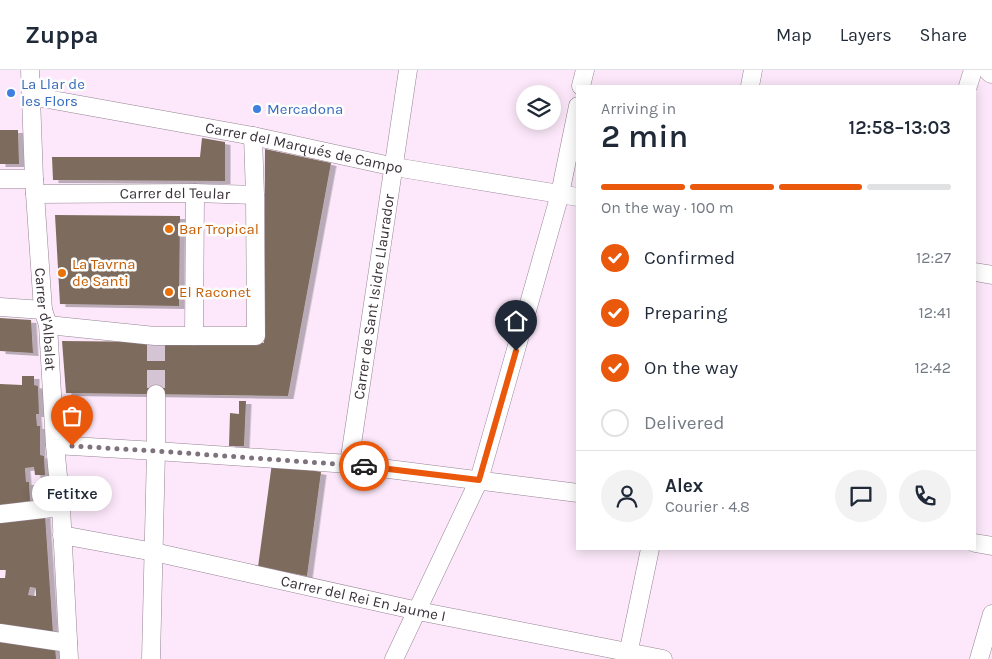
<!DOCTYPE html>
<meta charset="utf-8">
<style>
:root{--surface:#fff;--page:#f2f2f3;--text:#1f2937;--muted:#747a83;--line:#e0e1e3;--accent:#ea580c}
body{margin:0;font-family:Karla,sans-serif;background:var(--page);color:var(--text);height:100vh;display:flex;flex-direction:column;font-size:19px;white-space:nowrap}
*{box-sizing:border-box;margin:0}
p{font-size:16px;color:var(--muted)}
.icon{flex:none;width:28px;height:28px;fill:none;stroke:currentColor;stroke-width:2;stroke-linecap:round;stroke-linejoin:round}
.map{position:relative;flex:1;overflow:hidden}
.drawer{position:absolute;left:576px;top:15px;width:400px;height:465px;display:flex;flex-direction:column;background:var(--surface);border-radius:0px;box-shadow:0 2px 12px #0003}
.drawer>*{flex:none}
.buttons{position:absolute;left:516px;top:15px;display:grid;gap:10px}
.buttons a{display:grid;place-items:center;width:45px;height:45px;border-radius:50%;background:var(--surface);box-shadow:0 2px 12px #0003;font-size:25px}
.pin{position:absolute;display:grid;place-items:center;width:42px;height:42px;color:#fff;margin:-51px -21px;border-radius:50% 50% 50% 0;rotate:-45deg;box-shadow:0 0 5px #0007}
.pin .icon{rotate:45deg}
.courier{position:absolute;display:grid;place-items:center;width:50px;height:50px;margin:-25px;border:4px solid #ea580c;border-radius:50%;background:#fff;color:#222;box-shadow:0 1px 6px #0007}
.bubble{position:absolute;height:35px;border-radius:18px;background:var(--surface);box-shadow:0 2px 12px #0003;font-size:16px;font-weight:600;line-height:35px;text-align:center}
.overview em{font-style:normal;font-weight:600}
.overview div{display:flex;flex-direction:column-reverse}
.overview{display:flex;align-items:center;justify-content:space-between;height:85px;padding:0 25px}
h1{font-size:32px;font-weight:600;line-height:38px}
.bar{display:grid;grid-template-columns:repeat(4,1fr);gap:8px 5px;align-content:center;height:60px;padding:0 25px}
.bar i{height:6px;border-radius:4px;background:var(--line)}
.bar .active{background:var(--accent)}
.bar p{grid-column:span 4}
.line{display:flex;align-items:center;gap:12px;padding:0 25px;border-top:1px solid var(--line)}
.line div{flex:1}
.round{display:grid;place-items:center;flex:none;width:52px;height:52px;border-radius:26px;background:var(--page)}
ol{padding:0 25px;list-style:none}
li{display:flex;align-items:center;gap:15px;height:55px}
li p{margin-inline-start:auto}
li .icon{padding:5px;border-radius:50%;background:var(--accent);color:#fff;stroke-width:4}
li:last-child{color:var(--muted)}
li i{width:28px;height:28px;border:2px solid var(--line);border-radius:50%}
header{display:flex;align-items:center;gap:30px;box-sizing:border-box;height:70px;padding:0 25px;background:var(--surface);border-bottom:1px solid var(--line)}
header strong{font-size:24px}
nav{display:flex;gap:28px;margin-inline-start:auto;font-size:18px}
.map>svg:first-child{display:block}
</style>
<header>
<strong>Zuppa</strong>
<nav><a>Map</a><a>Layers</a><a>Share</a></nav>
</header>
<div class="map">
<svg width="992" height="589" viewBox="0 0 992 589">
<defs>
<filter id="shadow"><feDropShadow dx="5.5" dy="3" stdDeviation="0" flood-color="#0004"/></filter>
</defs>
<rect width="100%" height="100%" fill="#fce8fa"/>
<g fill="#7d6c5d" fill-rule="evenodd" filter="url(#shadow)">
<polygon points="0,60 18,60 19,94 0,94"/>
<polygon points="202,68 225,72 225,111 53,110 52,87 200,87"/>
<polygon points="265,79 331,93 288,326 66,323 62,271 264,273"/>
<polygon points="55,145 180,146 179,236 60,234"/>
<polygon points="0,248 31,250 33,283 0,281"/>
<polygon points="22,306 34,306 34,315 38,316 39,344 36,344 37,356 40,356 40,385 44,386 45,405 35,405 34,397 25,398 26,412 29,412 30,431 16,433 16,436 0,437 0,314 22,315"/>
<polygon points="239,331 246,331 244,376 229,376 230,343 239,344"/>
<polygon points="272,393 321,402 307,506 258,497"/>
<path d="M 45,445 L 53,563 L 0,557 L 0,508 L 5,508 L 6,500 L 0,500 L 0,451 ZM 30,517 L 36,518 L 36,526 L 28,525 Z"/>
<polygon points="15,571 55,576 56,589 0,589 0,572 15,574"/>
</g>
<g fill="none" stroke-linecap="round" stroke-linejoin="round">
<polyline stroke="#d5c4d3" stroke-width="18" stroke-dasharray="18 9" stroke-linecap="butt" points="156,273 156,324"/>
<defs>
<g id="street">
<path id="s1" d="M 30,0 L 34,109 L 43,240 L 48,255 L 55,375 L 61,437 L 69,589"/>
<polyline points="581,16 585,0"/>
<polyline points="750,16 753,0"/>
<polyline points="968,16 973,0"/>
<path id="s2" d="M 31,26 L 253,66 L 395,97 L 578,127"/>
<polyline points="0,109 34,109"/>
<path id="s3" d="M 35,124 L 195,123 L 255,125 L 253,66"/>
<polyline points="975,202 992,205"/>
<polyline points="0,237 43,240"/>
<polyline points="48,255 155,266 256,266 255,125"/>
<polyline points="194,266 195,123"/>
<polyline points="55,375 156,381 349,394 578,423"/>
<path id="s4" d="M 349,394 L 408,0"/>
<polyline points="0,444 61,437"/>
<path id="s5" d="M 62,465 L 154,482 L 418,541 L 663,589"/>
<polyline points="975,473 992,476"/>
<polyline points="0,563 68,573"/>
<polyline points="151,589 156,381 156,324"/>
<polyline points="394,589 479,410 560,124 578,36"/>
<polyline points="627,589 650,479"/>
<polyline points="979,589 992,544"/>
</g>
<polyline id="secondary" points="991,0 992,1"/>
</defs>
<use href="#street" stroke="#968494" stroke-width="19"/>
<use href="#secondary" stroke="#968494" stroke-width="25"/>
<use href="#street" stroke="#fff" stroke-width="18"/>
<use href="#secondary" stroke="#fff" stroke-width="24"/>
</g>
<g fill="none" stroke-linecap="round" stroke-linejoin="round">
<polyline stroke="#7e727d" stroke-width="5" stroke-dasharray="0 9" points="72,376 156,381 364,396"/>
<polyline stroke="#ea580c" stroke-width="6" points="364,396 479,410 516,281"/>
</g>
<g fill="#3f7fe0" stroke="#fdfdfd" stroke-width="2">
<circle cx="11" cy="23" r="5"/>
<circle cx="257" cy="39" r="5"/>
</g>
<g fill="#e8710a" stroke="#fdfdfd" stroke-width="2">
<circle cx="169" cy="159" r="5"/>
<circle cx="62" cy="203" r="5"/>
<circle cx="169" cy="222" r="5"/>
</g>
<g text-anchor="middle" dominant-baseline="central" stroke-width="5" stroke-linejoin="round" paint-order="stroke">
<g font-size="15" fill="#366cbe" stroke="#fdfdfd" text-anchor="start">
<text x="21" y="14">La Llar de<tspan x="21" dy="17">les Flors</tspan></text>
<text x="267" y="39">Mercadona</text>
</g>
<g font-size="15" fill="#3a3239" stroke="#fdfdfd">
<text stroke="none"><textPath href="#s2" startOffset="278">Carrer del Marqués de Campo</textPath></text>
<text stroke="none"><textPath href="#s3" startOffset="140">Carrer del Teular</textPath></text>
<text stroke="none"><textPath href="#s4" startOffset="169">Carrer de Sant Isidre Llaurador</textPath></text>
<text stroke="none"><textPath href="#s1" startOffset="250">Carrer d'Albalat</textPath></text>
<text stroke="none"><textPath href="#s5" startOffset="308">Carrer del Rei En Jaume I</textPath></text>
</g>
<g font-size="15" fill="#c56008" stroke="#fdfdfd" text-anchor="start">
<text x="179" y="159">Bar Tropical</text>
<text x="72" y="194">La Tavrna<tspan x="72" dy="17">de Santi</tspan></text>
<text x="179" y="222">El Raconet</text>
</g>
</g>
</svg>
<div class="buttons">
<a><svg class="icon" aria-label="layers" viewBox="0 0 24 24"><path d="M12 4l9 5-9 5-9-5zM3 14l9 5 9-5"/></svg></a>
</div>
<div class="pin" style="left:72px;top:376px;background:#ea580c"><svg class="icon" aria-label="bag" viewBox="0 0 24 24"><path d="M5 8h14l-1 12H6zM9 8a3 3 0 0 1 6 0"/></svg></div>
<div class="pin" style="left:516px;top:281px;background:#1f2937"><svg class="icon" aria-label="home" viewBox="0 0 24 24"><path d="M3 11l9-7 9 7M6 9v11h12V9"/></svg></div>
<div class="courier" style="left:364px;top:396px"><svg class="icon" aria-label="car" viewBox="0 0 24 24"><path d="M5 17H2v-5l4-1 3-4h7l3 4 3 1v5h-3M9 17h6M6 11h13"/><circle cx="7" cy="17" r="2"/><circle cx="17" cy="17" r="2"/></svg></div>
<div class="bubble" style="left:32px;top:406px;width:80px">Fetitxe</div>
<section class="drawer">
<div class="overview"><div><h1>2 min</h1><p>Arriving in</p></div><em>12:58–13:03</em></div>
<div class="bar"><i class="active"></i><i class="active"></i><i class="active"></i><i></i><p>On the way · 100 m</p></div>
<ol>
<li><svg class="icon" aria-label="check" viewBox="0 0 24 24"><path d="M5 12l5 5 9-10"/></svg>Confirmed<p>12:27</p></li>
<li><svg class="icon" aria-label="check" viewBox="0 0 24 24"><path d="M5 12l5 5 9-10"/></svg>Preparing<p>12:41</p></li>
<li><svg class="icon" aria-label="check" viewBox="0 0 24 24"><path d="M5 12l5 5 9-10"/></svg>On the way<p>12:42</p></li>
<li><i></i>Delivered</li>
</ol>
<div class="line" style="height:90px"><a class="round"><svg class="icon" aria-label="person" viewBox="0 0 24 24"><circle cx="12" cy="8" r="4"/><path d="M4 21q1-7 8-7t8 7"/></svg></a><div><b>Alex</b><p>Courier · 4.8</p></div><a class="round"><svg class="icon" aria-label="chat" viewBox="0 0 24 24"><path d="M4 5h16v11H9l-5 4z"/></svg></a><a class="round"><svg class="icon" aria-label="phone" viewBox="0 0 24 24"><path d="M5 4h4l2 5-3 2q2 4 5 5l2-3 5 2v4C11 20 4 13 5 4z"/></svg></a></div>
</section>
</div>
